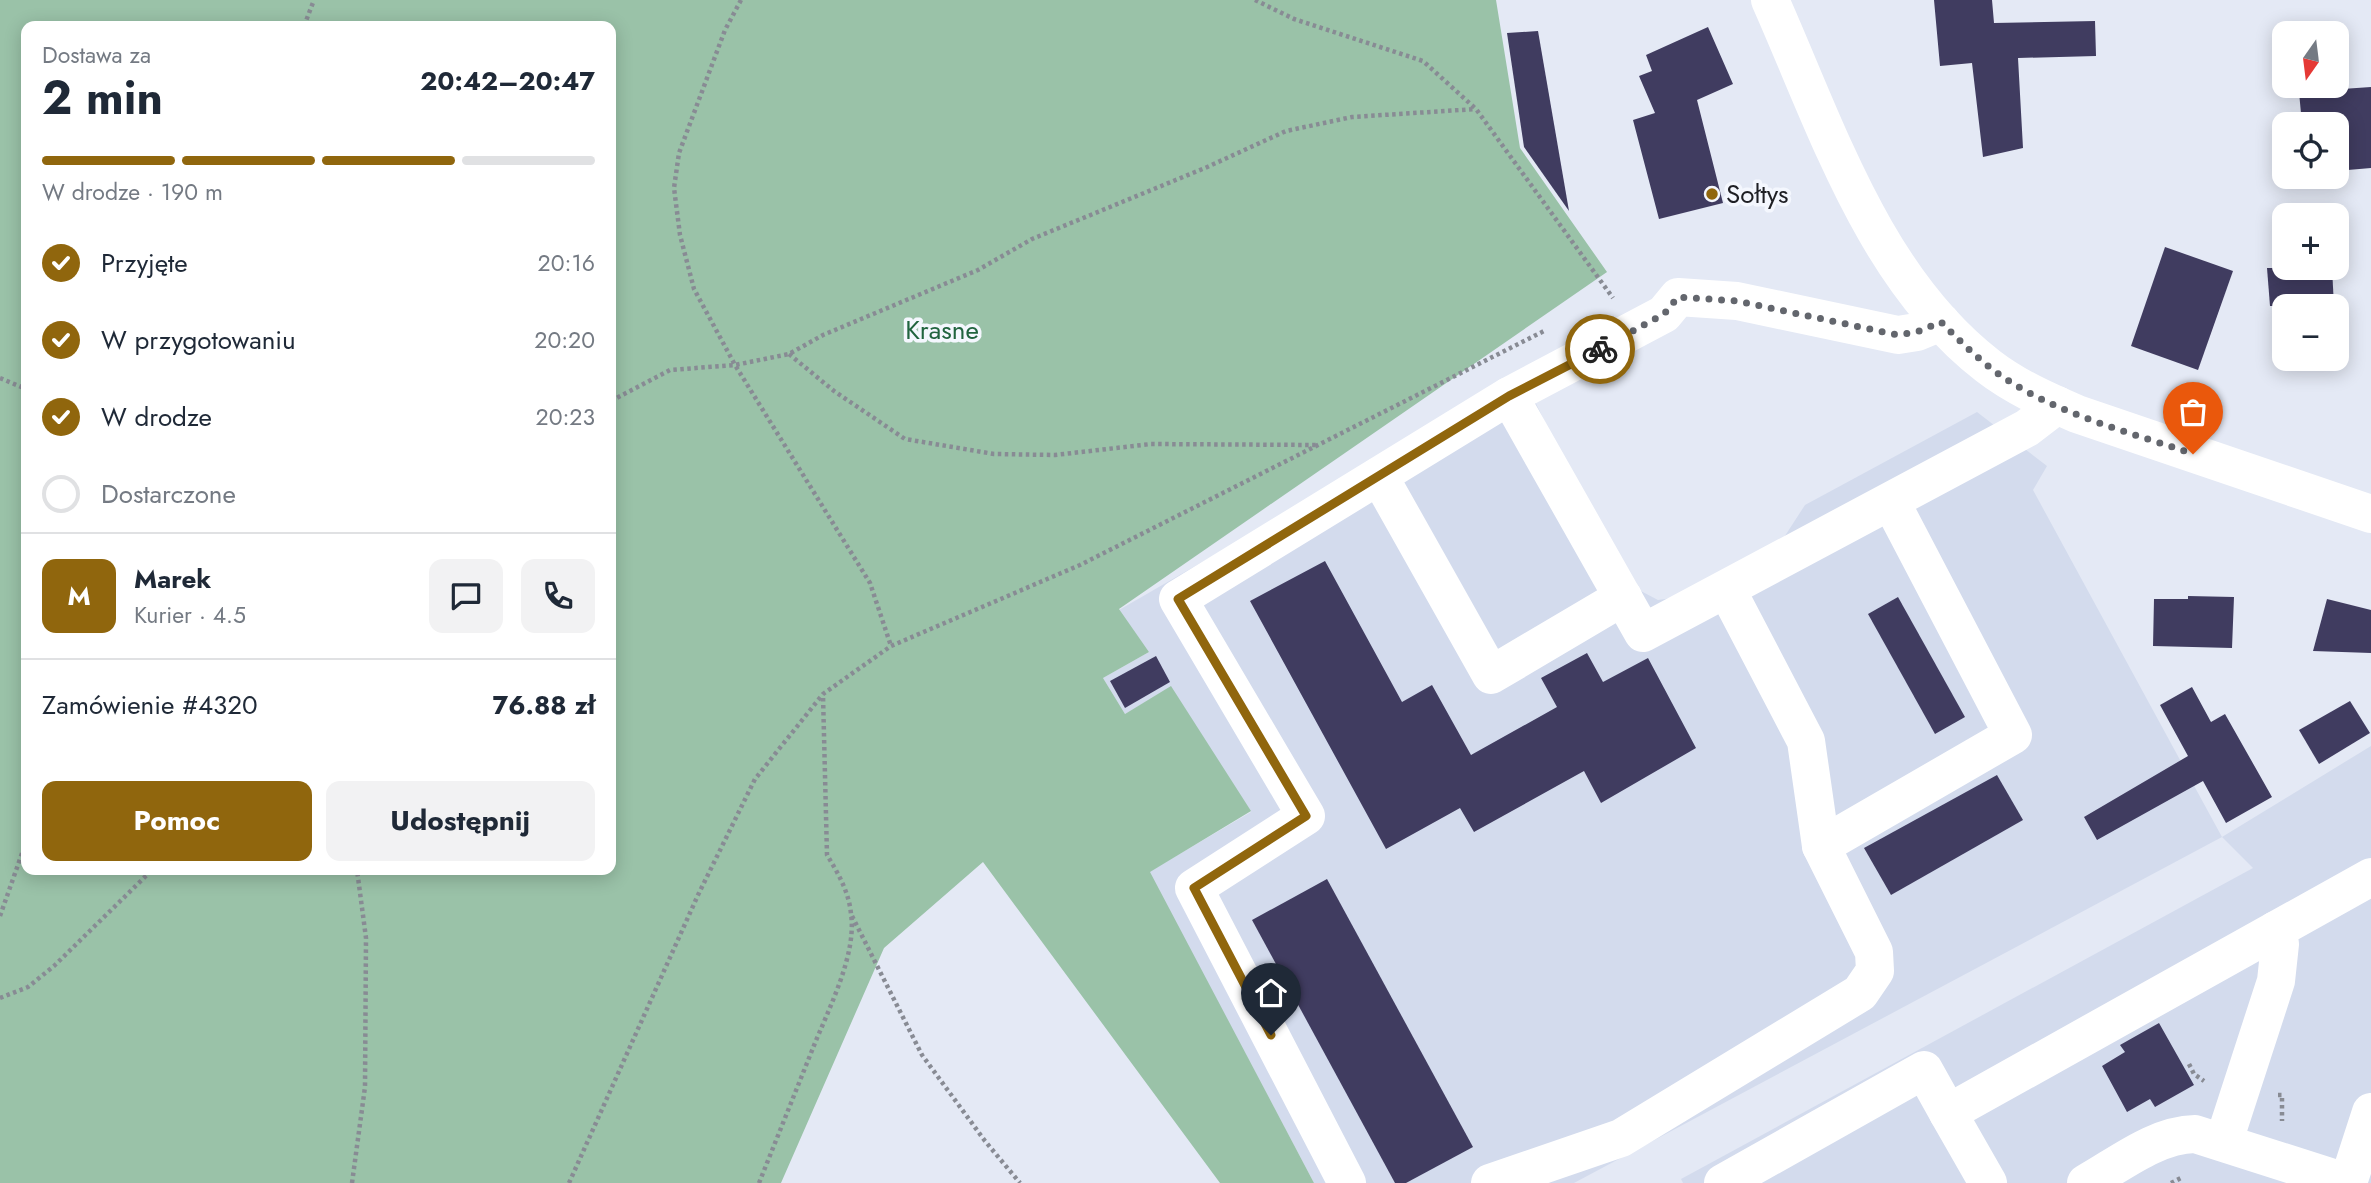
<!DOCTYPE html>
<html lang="pl">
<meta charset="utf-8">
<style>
:root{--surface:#fff;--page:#f2f2f3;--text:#1f2937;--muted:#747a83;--line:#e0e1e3;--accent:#90660d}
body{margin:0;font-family:Jost,sans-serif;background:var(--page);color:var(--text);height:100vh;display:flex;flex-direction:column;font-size:26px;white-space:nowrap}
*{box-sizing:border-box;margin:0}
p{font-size:23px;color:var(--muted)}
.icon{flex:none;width:38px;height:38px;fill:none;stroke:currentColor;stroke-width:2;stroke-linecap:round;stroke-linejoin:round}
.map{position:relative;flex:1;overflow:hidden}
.panel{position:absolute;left:21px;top:21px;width:595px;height:854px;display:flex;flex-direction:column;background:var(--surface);border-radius:14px;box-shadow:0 4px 18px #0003}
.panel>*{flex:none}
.needle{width:46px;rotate:194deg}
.tools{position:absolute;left:2272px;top:21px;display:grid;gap:14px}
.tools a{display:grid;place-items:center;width:77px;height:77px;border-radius:14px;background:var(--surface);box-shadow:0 4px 18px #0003;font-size:35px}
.pin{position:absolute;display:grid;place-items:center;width:60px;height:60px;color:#fff;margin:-72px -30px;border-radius:50% 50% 50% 0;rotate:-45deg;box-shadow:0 0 7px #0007}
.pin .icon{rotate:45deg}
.courier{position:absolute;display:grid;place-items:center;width:70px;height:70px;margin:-35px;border:5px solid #90660d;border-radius:50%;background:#fff;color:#222;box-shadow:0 2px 9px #0007}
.headline em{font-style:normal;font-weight:700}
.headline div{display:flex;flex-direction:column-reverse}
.headline{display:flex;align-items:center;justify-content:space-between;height:119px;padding:0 21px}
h1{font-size:46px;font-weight:700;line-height:52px}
.bar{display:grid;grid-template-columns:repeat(4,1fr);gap:10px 7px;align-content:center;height:84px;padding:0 21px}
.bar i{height:9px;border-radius:5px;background:var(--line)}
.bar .active{background:var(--accent)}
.bar p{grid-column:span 4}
.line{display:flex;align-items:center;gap:18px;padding:0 21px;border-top:2px solid var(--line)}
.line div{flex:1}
.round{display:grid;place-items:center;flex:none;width:74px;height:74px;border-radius:14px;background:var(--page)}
ol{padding:0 21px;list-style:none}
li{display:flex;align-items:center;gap:21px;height:77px}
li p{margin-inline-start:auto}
li .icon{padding:7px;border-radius:50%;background:var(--accent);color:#fff;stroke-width:4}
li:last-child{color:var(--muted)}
li i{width:38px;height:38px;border:4px solid var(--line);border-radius:50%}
.button{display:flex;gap:14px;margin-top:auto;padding:14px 21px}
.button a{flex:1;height:80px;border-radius:14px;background:var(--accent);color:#fff;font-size:28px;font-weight:700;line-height:80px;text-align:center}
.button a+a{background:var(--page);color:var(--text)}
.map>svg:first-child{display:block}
</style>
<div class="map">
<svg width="2371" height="1183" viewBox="0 0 2371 1183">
<rect width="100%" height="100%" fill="#e4e9f5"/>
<polygon fill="#d3dbed" points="1523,377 1612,560 1637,589 1658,600 1679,597 1781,542 1805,505 1977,412 2047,466 2033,490 2222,837 2371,746 2371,1183 1683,1183 1681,1179 2253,868 2222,837 1574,1183 1314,1183 1149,872 1251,812 1171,687 1125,714 1103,678 1149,652 1119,610"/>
<path fill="#9ac2a8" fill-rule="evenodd" d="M 0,0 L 1496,0 L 1520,148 L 1607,272 L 1119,609 L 1149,652 L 1103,678 L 1125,714 L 1171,686 L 1251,811 L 1150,872 L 1314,1183 L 1220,1183 L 983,862 L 884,948 L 781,1183 L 0,1183 ZM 26,26 L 611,26 L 611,870 L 26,870 Z"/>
<g fill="#403c60">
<polygon points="1934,0 1992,0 1994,23 2095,21 2096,56 2018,58 2023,148 1983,157 1972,63 1940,66"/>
<polygon points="1708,27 1733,84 1697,100 1723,203 1659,219 1633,120 1655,113 1639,76 1652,71 1646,55"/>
<polygon points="1538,31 1569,211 1524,147 1507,33"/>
<polygon points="2371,87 2371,168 2336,171 2336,124 2302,124 2299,92"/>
<polygon points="2165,247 2233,271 2198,370 2131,346"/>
<polygon points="2267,268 2332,268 2334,306 2270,306"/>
<polygon points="1325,561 1402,702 1432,685 1471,755 1557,707 1541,678 1587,653 1603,682 1648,658 1696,748 1601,803 1584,771 1474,832 1460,808 1386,849 1250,601"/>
<polygon points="2188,596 2234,597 2232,648 2153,646 2154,599 2188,599"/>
<polygon points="1898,597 1965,717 1935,734 1868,614"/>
<polygon points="2327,599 2371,610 2371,653 2313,651"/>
<polygon points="1156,656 1170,682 1125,708 1110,681"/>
<polygon points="2192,687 2211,722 2225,714 2272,797 2226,823 2203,781 2097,840 2084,817 2188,756 2160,705"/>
<polygon points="2350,701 2370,733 2319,764 2299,730"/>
<polygon points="1997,775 2023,820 1891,895 1864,848"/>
<polygon points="1327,879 1473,1147 1406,1183 1395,1183 1252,920"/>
<polygon points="2159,1023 2194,1085 2155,1107 2150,1099 2127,1112 2102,1066 2125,1052 2120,1045"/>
</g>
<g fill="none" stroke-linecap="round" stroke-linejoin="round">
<g stroke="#888b94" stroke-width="4.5" stroke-dasharray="3.5 3.5" stroke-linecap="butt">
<polyline points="741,0 725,30 679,153 674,188 680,235 694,289 735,365 870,583 891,646"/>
<polyline points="1255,0 1294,19 1423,61 1476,109 1613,298"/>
<polyline points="304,26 314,0"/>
<polyline points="789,354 834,391 905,439 994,454 1055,455 1151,444 1317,445"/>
<polyline points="0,378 26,389"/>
<polyline points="611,401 670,370 735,365 789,354 823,335 978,270 1032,239 1205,168 1286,131 1352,117 1476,109"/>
<polyline points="0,916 26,842"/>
<polyline points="852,916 922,1055 985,1141 1020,1183"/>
<polyline points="0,998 28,987 54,966 152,870"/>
<polyline points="2189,1064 2194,1074 2204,1081"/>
<polyline points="2278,1095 2282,1095 2282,1121"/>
<polyline points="352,1183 365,1087 366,938 357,870"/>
<polyline points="569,1183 698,895 755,779 823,694 891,646 1080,565 1546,330"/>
<path d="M 759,1183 C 777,1138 795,1093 813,1048 C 828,1010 857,955 851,914 C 849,892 838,873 827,855 L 823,695"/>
<polyline points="2171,1183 2183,1177"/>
</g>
<g stroke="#fff" stroke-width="38">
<path d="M 1770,0 C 1827,128 1874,278 1988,366 C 2015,387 2047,401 2077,414 L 2371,514"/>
<polyline points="1941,322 1917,332 1898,335 1737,301 1678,297 1664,314 1509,396 1643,633 2027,428 2057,405"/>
<polyline points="1379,476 1491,675 1623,597"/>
<polyline points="1821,846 2013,735 1891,502"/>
<polyline points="2224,1141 2276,981 2280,944 2276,930"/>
<polyline points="1347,1183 1194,888 1306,816 1178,599 1509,396"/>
<polyline points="1490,1183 1621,1138 1860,993 1875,971 1874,952 1821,846 1806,741 1727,590"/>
<polyline points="1723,1183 1924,1070 1948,1113"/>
<polyline points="1988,1183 1948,1113 2371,877"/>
<path d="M 2086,1183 C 2120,1164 2155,1135 2195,1134 L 2349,1183"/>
<polyline points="2348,1183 2371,1112"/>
</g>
</g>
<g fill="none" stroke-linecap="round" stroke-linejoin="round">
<path stroke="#63666d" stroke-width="7" stroke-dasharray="0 12.6" d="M 1600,349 L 1664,314 L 1678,297 L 1737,301 L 1898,335 L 1917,332 L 1941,322 C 1956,337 1971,352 1988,366 C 2046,412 2124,430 2193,454"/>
<polyline stroke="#90660d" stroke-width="9" points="1271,1035 1194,888 1306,816 1178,599 1509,396 1600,349"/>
</g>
<circle fill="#90660d" stroke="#f4f7fe" stroke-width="2.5" cx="1712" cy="194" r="7"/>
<g text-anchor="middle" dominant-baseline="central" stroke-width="7" stroke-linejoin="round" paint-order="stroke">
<g font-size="26" fill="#1e1f24" stroke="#f4f7fe" text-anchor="start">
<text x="1726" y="194">Sołtys</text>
</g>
<g font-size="26" fill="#21643f" stroke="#f4f7fe">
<text x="942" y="330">Krasne</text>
</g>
</g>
</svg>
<div class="tools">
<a><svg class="needle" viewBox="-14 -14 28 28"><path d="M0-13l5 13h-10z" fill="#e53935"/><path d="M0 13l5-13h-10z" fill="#747a83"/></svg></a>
<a><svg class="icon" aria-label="locate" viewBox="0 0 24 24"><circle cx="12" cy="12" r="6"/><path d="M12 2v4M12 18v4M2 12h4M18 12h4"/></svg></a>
<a>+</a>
<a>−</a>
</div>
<div class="pin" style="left:2193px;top:454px;background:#ea580c"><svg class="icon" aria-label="bag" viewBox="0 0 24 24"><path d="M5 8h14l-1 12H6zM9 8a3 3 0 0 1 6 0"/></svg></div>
<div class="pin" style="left:1271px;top:1035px;background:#1f2937"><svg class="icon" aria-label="home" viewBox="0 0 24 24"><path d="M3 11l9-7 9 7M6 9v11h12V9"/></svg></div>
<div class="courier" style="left:1600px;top:349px"><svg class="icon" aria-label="bike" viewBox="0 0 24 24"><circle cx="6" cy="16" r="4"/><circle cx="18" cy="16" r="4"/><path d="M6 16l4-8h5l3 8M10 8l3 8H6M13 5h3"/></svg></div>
<section class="panel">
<div class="headline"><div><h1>2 min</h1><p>Dostawa za</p></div><em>20:42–20:47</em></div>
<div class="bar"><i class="active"></i><i class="active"></i><i class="active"></i><i></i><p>W drodze · 190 m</p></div>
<ol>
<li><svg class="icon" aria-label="check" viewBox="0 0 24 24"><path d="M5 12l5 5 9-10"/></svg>Przyjęte<p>20:16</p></li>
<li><svg class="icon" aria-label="check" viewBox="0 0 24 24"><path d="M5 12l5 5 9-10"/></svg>W przygotowaniu<p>20:20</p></li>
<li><svg class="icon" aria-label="check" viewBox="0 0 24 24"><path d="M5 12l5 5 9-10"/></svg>W drodze<p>20:23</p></li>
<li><i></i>Dostarczone</li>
</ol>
<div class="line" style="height:126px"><b class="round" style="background:var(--accent);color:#fff">M</b><div><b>Marek</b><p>Kurier · 4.5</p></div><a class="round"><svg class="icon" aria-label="chat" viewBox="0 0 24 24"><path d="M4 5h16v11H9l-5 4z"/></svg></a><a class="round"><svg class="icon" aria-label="phone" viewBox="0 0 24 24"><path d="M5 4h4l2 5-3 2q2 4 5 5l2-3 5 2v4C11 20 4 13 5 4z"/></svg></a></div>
<div class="line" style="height:91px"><div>Zamówienie #4320</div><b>76.88 zł</b></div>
<div class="button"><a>Pomoc</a><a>Udostępnij</a></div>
</section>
</div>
